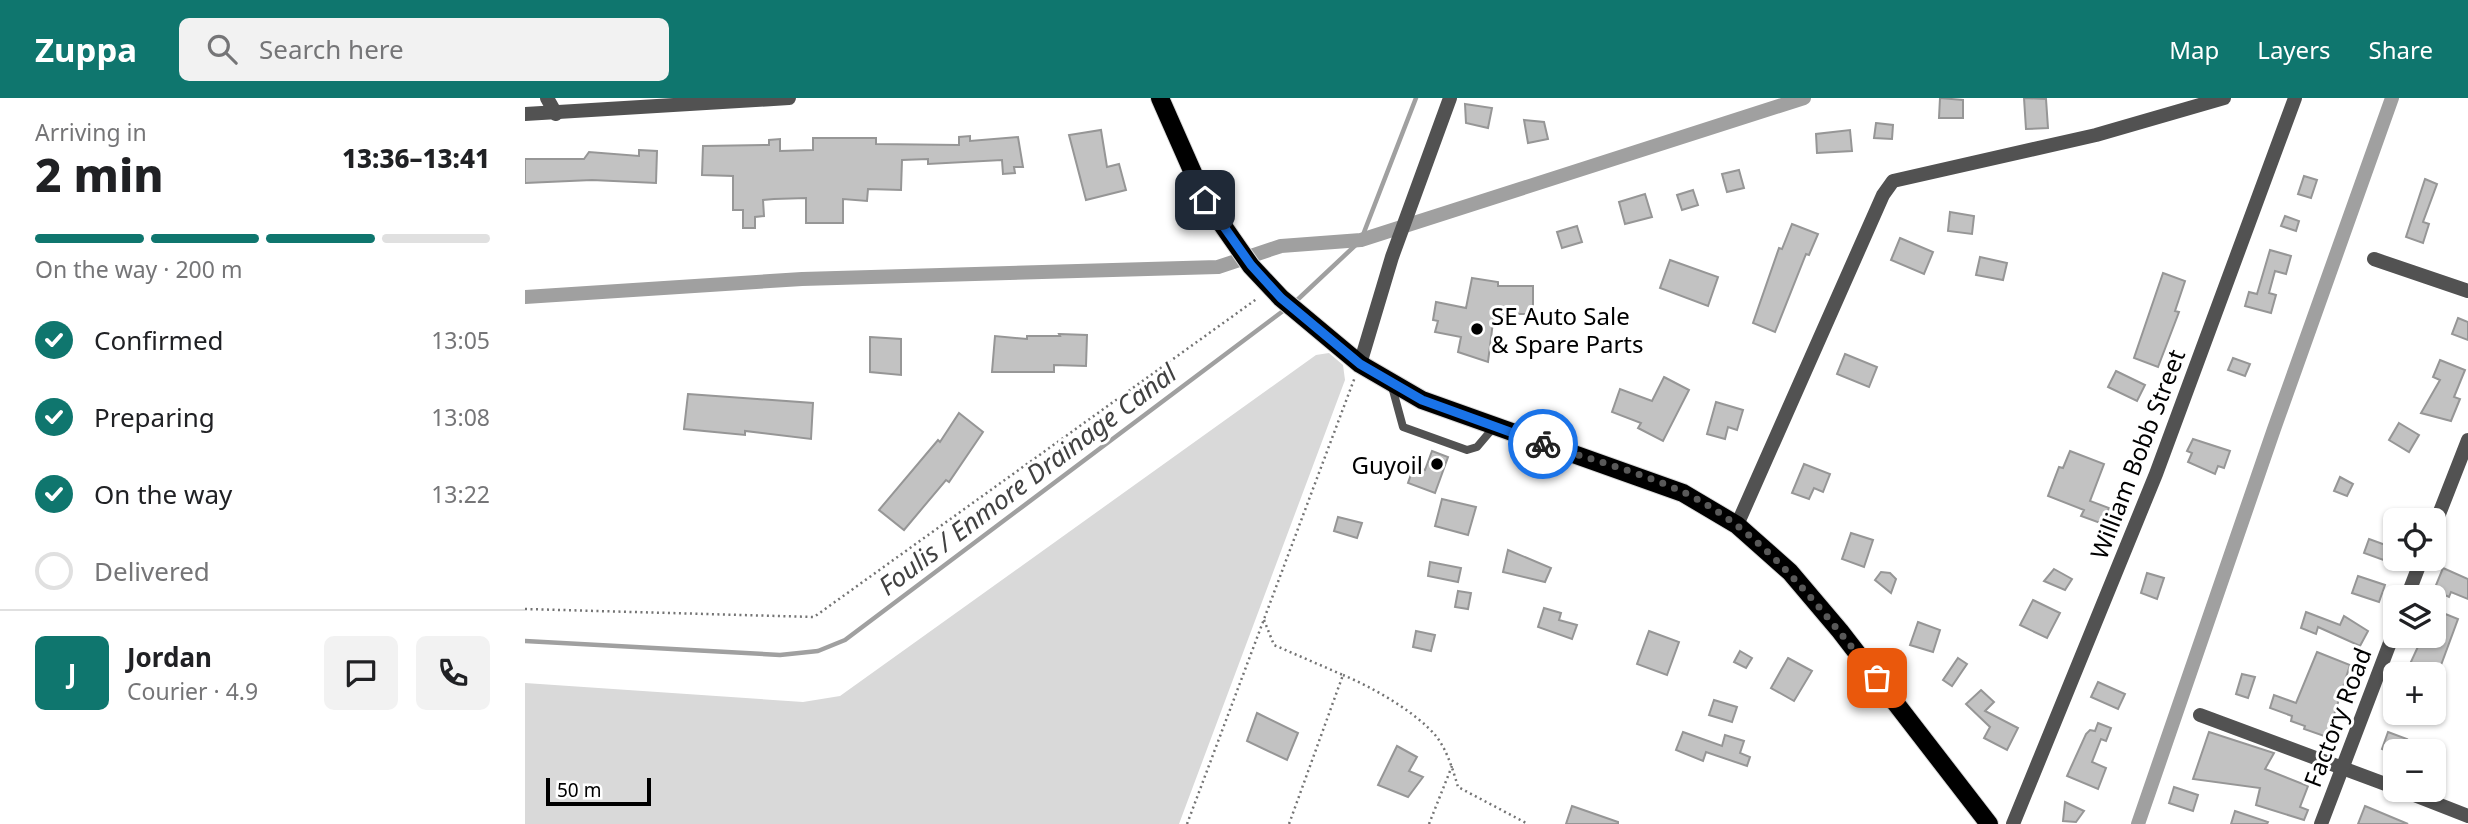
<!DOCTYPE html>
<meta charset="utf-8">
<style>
:root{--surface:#fff;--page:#f2f2f2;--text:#202124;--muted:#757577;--line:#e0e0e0;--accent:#0f766e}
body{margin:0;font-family:"Noto Sans",sans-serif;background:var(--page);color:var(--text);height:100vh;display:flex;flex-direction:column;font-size:26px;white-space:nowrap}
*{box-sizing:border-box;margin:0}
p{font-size:23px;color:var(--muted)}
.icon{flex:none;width:38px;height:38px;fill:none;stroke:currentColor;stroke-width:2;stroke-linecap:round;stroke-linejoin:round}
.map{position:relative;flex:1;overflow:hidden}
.drawer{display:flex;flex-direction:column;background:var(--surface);width:525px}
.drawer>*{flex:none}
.controls{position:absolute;left:1858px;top:410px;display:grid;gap:14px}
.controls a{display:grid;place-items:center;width:63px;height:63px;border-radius:10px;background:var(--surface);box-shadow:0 2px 5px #0004;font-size:35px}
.scale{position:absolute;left:21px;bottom:18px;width:105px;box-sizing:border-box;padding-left:7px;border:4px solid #000;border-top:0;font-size:19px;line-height:24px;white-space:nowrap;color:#000;-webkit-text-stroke:5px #fff;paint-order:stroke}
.pin{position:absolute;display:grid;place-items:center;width:60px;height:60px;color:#fff;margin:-30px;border-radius:14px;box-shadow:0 4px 10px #0006}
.courier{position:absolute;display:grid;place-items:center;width:70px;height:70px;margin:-35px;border:5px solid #1a73e8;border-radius:50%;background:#fff;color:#222;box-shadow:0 2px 9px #0007}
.summary em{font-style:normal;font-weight:800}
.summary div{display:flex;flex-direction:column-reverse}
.summary{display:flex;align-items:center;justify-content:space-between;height:119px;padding:0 35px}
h1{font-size:46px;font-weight:800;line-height:52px}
.bar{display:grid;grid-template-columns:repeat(4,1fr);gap:10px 7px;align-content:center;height:84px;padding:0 35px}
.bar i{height:9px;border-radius:5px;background:var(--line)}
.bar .selected{background:var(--accent)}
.bar p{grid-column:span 4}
.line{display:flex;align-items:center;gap:18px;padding:0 35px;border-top:2px solid var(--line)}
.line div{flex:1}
.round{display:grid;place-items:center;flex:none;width:74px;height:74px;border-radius:10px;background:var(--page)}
ol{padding:0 35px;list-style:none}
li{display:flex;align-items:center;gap:21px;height:77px}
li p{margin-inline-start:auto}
li .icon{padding:7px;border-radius:50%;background:var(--accent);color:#fff;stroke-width:4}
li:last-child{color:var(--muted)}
li i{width:38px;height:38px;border:4px solid var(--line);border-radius:50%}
header{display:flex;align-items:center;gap:42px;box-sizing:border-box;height:98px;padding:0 35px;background:var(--accent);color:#fff}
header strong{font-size:33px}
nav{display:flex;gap:38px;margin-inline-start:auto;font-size:24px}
.search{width:490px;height:63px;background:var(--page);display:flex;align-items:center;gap:18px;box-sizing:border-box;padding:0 24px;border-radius:10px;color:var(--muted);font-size:26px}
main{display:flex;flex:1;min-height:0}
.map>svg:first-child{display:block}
</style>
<header>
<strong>Zuppa</strong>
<div class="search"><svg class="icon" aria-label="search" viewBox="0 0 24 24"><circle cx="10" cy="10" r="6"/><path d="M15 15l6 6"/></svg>Search here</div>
<nav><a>Map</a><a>Layers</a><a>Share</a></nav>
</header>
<main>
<section class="drawer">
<div class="summary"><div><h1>2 min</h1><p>Arriving in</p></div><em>13:36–13:41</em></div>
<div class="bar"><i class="selected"></i><i class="selected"></i><i class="selected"></i><i></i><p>On the way · 200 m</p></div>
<ol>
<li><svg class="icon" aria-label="check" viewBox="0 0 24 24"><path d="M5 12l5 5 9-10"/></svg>Confirmed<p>13:05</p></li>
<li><svg class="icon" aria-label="check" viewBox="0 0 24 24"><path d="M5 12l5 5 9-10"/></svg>Preparing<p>13:08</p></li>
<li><svg class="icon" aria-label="check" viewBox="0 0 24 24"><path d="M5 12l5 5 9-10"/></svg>On the way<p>13:22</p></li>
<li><i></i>Delivered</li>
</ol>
<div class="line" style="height:126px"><b class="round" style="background:var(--accent);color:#fff">J</b><div><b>Jordan</b><p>Courier · 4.9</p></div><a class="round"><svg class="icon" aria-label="chat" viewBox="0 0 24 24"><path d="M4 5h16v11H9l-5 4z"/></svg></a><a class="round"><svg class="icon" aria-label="phone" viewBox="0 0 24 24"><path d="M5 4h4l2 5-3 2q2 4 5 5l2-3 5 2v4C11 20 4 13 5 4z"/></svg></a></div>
</section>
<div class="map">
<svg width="1943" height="726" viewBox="0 0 1943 726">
<rect width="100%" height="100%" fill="#fff"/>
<polygon fill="#d9d9d9" points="804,255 818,267 820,282 654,726 0,726 0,585 278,604 315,598 791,257"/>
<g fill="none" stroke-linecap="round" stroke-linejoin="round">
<g stroke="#a0a0a0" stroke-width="4.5">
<polyline points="769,205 836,142 891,0"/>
<polyline points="0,543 255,557 293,553 320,542 762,210"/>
</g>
<g stroke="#a0a0a0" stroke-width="14">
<polyline points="0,199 277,181 693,169 756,148 836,142 1279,0"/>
<polyline points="1613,726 1749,331 1867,0"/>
</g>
</g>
<g fill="#c2c2c2" stroke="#969696" stroke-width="2">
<polygon points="1415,0 1438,2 1438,20 1414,20"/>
<polygon points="1499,0 1521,1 1523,30 1501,31"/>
<polygon points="940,6 967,10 963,30 941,25"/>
<polygon points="999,22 1019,24 1023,41 1003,45"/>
<polygon points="1351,25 1368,27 1367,41 1349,40"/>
<polygon points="576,32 582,69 594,66 601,92 561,102 544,37"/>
<polygon points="1325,32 1327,53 1292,55 1291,36"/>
<polygon points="445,38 445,43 493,39 498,69 489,69 490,75 478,76 477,62 403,66 403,61 377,62 376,92 343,91 342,103 318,101 318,125 281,125 281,100 249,101 238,102 239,118 230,119 230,130 218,130 218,112 208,112 208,78 177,77 178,48 244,47 244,42 255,41 255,53 288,52 288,40 351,40 351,46 434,47 434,39"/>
<polygon points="114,52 132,53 131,85 67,82 0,85 0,61 59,61 64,54 114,58"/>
<polygon points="1214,72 1219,90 1202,94 1197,76"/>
<polygon points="1779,78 1792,82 1786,100 1773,96"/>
<polygon points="1900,81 1912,86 1898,124 1904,126 1898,145 1881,139"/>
<polygon points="1168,92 1173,107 1157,112 1152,97"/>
<polygon points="1120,96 1127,119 1100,126 1094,104"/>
<polygon points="1425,114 1449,118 1447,136 1423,133"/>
<polygon points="1760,118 1774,123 1771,133 1756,128"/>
<polygon points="1267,126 1293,136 1284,157 1281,156 1250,234 1228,225 1254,150 1257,151"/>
<polygon points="1052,128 1057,144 1037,150 1032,134"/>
<polygon points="1375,140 1408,154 1399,176 1366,162"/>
<polygon points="1745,152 1766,158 1761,176 1750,173 1744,195 1751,197 1746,215 1720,208 1724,194 1732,196"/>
<polygon points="1455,159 1482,165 1478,182 1451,177"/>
<polygon points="1145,162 1193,179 1183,208 1135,190"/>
<polygon points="1638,175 1660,183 1650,213 1654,214 1633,269 1609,260"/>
<polygon points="947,180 973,184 973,188 1008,188 1008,216 969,216 963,264 933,254 936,239 910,234 913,223 908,222 911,204 941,210"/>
<polygon points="1933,220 1943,224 1943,242 1927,236"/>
<polygon points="534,236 562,237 561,268 529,267 529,274 467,274 470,238 502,241 502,238 535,238"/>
<polygon points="345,239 376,241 376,277 345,274"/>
<polygon points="1320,256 1352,269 1344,289 1312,276"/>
<polygon points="1708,260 1725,266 1720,278 1703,272"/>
<polygon points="1915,262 1940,272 1929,299 1935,301 1926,323 1896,315 1915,282 1908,279"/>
<polygon points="1591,273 1620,287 1612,303 1583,289"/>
<polygon points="1139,279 1164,292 1138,343 1113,330 1116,325 1087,314 1095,291 1127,303"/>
<polygon points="163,296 288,305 286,341 220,333 220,337 159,331"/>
<polygon points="1191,304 1218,312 1212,332 1203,329 1200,341 1182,336"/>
<polygon points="434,315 458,334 424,384 421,382 379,432 354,412 413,342 415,344"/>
<polygon points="1874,325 1894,337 1884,354 1864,342"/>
<polygon points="1668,341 1705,353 1699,370 1693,368 1690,376 1663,364 1667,355 1662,353"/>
<polygon points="907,353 923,359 910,395 883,385 889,368 900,372"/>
<polygon points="1545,353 1579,366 1565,403 1584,410 1578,426 1556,418 1559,412 1523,398 1534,369 1538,370"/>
<polygon points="1279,366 1305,376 1298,394 1289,390 1284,401 1267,395"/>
<polygon points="1815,379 1828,386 1822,398 1809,393"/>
<polygon points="917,401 951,409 943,437 910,428"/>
<polygon points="813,419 837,425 832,440 809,433"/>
<polygon points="1326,435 1348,442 1339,469 1317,461"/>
<polygon points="1844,441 1869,450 1864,464 1839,455"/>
<polygon points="983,452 1026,470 1020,484 978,474"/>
<polygon points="905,464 936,470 933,484 903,478"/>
<polygon points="1918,470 1943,481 1943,501 1926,494 1924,499 1909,492"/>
<polygon points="1529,471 1547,481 1540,492 1519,483"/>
<polygon points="1356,474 1365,475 1371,481 1366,495 1350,482"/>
<polygon points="1622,475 1639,480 1632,501 1616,495"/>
<polygon points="1833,478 1860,487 1854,504 1827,495"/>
<polygon points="933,493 946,495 943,511 930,509"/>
<polygon points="1508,502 1535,515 1522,540 1495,527"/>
<polygon points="1019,510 1036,515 1034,522 1052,527 1047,541 1013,529"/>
<polygon points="1913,513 1933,521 1912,578 1885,566 1896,542 1909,548 1909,521"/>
<polygon points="1781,514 1815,527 1819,518 1843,533 1835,548 1793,529 1791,536 1776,530"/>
<polygon points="1393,524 1415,532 1408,554 1385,547"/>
<polygon points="891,533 910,537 906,553 888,549"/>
<polygon points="1124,533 1154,544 1142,577 1112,566"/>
<polygon points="1215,553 1227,560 1221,570 1209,564"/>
<polygon points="1792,554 1825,567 1802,639 1779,631 1780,628 1766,623 1767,618 1745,610 1749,597 1771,605"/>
<polygon points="1263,560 1287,573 1269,603 1246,590"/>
<polygon points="1433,560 1442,566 1427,588 1418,582"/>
<polygon points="1717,576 1730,579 1723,600 1711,596"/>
<polygon points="1573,584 1600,596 1593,611 1566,599"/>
<polygon points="1456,592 1469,604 1460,613 1493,630 1482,652 1459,640 1465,629 1441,606"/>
<polygon points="1189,602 1212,609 1207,624 1184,617"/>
<polygon points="732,615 773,635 762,662 722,643"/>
<polygon points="1573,625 1586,630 1581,643 1576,641 1567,664 1581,670 1573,691 1542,678 1561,636 1565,632 1570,633"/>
<polygon points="1158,634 1197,648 1200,637 1219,643 1215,655 1225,659 1222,668 1181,654 1178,663 1151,652"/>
<polygon points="1684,634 1749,655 1740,671 1783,688 1775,709 1783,712 1779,722 1731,707 1735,690 1668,681"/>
<polygon points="1863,634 1882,641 1878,653 1871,653 1871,657 1857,651"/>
<polygon points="872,648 892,659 884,673 898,679 883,699 853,687"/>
<polygon points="1649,689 1673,697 1668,713 1644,705"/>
<polygon points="1540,704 1559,713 1551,724 1538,723"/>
<polygon points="1047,708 1093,724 1093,726 1041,726"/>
<polygon points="1840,708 1883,726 1833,726"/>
<polygon points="1710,713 1743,724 1742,726 1706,726"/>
</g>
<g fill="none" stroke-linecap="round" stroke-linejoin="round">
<defs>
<polyline id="primary" points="635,0 680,102 726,168 756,200 835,266 897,302 1158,395 1212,427 1265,474 1315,533 1464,726"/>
</defs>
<use href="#primary" stroke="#dbdbdb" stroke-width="20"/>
<g stroke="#747474" stroke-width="2.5" stroke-dasharray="2 3.5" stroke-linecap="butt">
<polyline points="0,511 289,519 733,200"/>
<polyline points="739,522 749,547 818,577 764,726"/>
<path d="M 818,577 C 847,589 891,614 911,638 C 922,652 928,672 933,689 L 1003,726"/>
<polyline points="662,726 830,279"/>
<polyline points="904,726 927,668"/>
</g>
<polyline stroke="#525252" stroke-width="8" points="866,285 878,329 942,352 952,349 969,329"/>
<g stroke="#525252" stroke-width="14">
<polyline points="22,0 31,16"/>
<polyline points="0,16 264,0"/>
<polyline points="1849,161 1943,193"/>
<polyline points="835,266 867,159 925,0"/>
<polyline points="1212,427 1358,97 1368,83 1571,37 1699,0"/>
<polyline points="1909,429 1943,342"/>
<polyline points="1882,499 1897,460"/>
<polyline points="1675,617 1871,690"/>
<polyline points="1874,691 1943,718"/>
<polyline points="1488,726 1631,376 1770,0"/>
<polyline points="1796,726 1871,529"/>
</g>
<use href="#primary" stroke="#000" stroke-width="18"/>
</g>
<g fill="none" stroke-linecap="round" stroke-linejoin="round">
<path stroke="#595959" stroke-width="7" stroke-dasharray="0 12.6" d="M 1018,346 C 1067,362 1135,379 1179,405 C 1251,448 1299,516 1352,580"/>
<polyline stroke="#1a73e8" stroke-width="9" points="680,102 726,167 756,200 835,266 897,302 1018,346"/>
</g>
<g fill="#000" stroke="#fff" stroke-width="2.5">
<circle cx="952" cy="231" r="7"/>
<circle cx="912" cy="366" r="7"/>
</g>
<g text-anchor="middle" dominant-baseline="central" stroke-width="6" stroke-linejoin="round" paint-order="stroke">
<g font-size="24" fill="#000" stroke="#fff" text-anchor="start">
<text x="966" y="217">SE Auto Sale<tspan x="966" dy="28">&amp; Spare Parts</tspan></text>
<text x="898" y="366" text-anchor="end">Guyoil</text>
</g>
<g font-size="24" fill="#000" stroke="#fff">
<text transform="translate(1612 356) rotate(-69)">William Bobb Street</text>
<text transform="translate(1812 619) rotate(-69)">Factory Road</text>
</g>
<g font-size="26" font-style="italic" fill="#414141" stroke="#fff">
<text transform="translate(502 381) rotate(-37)">Foulis / Enmore Drainage Canal</text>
</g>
</g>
</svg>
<div class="controls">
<a><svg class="icon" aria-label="locate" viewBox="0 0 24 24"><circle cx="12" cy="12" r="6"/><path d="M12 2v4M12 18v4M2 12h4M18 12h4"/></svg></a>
<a><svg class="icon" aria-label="layers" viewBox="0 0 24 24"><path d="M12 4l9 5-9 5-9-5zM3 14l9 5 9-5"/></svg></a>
<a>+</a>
<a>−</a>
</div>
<div class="scale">50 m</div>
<div class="pin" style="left:1352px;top:580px;background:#ea580c"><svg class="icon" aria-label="bag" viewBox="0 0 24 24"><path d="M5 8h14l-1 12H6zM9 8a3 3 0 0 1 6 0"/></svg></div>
<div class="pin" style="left:680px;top:102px;background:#1f2937"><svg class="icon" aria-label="home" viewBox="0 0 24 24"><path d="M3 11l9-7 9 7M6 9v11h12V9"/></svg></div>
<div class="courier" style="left:1018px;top:346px"><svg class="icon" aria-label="bike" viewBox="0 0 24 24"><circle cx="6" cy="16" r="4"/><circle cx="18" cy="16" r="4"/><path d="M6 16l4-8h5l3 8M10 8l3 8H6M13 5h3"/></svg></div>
</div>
</main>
